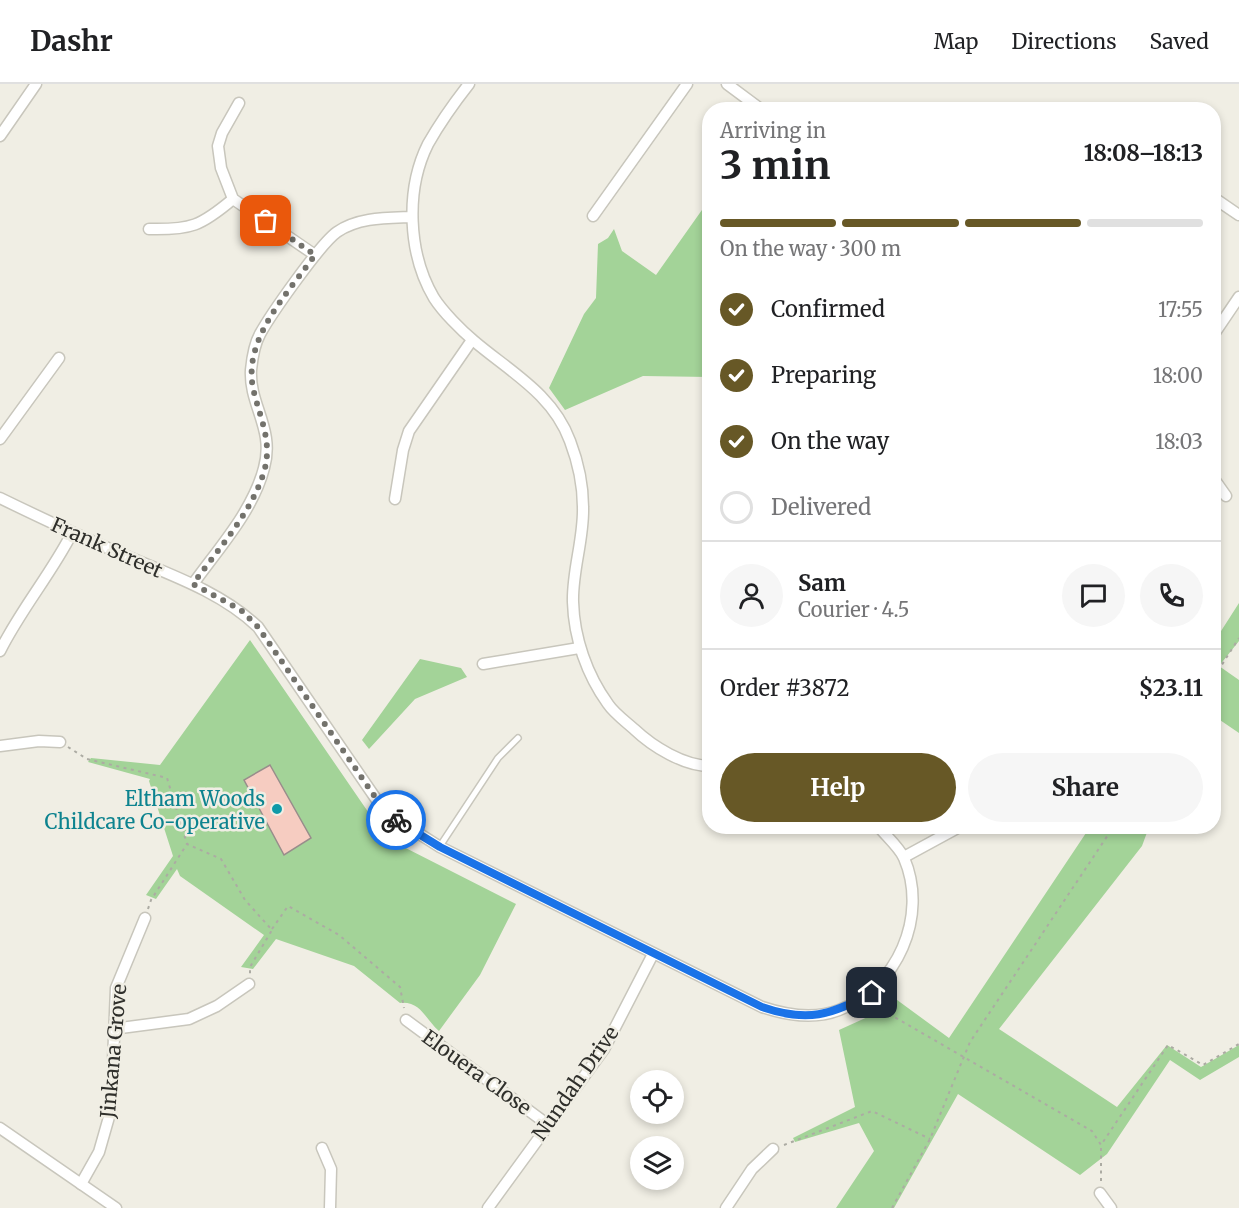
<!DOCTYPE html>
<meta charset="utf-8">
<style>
:root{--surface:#fff;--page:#f6f6f6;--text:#202124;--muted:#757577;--line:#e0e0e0;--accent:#675826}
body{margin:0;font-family:Merriweather,serif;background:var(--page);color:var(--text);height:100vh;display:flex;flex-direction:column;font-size:22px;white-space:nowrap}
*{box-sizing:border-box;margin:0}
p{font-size:20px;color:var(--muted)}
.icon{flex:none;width:33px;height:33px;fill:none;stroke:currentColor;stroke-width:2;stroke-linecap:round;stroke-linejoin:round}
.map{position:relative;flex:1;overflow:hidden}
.side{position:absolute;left:702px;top:18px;width:519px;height:732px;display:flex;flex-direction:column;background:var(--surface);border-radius:24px;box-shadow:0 3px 9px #0003}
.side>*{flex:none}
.tools{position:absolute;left:630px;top:986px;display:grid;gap:12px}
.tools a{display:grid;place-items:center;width:54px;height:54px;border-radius:50%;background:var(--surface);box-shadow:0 3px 9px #0003;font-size:30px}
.pin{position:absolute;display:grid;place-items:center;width:51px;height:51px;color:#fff;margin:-26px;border-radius:12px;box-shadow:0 3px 9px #0006}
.courier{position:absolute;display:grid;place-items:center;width:60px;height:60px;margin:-30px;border:4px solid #1a73e8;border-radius:50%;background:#fff;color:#222;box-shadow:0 2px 8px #0007}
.overview em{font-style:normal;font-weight:700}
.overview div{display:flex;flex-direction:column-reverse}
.overview{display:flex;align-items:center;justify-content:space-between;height:102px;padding:0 18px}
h1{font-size:39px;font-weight:700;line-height:45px}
.bar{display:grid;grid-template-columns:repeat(4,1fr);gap:9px 6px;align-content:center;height:72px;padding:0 18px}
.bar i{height:8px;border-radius:4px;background:var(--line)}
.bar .on{background:var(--accent)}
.bar p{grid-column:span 4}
.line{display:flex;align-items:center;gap:15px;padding:0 18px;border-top:2px solid var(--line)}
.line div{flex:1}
.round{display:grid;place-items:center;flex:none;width:63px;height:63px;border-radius:32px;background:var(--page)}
ol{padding:0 18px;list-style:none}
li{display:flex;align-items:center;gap:18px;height:66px}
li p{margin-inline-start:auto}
li .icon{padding:6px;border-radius:50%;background:var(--accent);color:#fff;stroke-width:4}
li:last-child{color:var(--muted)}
li i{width:33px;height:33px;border:3px solid var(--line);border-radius:50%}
.action{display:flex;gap:12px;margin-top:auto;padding:12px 18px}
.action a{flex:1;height:69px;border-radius:36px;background:var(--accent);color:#fff;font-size:24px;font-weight:700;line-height:69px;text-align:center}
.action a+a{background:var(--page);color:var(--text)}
header{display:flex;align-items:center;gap:36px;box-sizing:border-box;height:84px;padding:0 30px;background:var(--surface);border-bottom:2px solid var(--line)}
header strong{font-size:28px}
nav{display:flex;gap:33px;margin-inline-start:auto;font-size:21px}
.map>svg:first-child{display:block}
</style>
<header>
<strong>Dashr</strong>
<nav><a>Map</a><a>Directions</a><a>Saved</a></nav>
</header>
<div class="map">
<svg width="1239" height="1124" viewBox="0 0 1239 1124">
<rect width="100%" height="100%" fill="#f0eee4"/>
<g fill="#a3d398">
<polygon points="709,116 709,293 643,292 565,326 549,304 584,230 596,214 598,160 608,154 614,145 622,167 656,191"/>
<polygon points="1239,519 1239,557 1219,582 1239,596 1239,649 1214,632 1214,558"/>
<path d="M 250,556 L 386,754 L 516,820 L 480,891 L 439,947 C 425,935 421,917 400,919 L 354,882 L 276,855 L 253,885 L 241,883 L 264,851 L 180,792 L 177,785 L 156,815 L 146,811 L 173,772 L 149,697 L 150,695 L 88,678 L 91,674 L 160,681 Z"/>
<polygon points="420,575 461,584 467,593 415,615 369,665 362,656"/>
<polygon points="1090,743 1149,743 1142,762 999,945 1117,1023 1167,961 1201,983 1239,961 1239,973 1200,996 1170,976 1107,1070 1080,1091 958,1010 894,1124 836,1124 874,1067 859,1039 795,1058 793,1054 855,1023 839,946 872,931 893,913 949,954"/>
</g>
<polygon fill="#f6ccc1" stroke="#988d8b" stroke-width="1.5" points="270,681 311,754 284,771 244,696"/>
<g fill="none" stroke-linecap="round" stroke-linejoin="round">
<defs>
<polyline id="lane" points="440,762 498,674 518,654"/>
<g id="street">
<path d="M 469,0 C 454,19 440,39 428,60 C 405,106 408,170 434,214 C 443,228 461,246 474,257 C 509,287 553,310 570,357 C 578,378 583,401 583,423 C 584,455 572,487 573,518 C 574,554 587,591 608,620 C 614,629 625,637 634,645 C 653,663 684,682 710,682"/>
<polyline points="727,0 762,26"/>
<polyline points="239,19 222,49 218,62 221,84 233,115 315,171"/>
<polyline points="0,52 36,0"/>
<polyline points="1214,114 1239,131"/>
<polyline points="593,132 687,0"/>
<path d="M 149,145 C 191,146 201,142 233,115"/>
<polyline points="1214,250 1239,213"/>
<polyline points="0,355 59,274"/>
<polyline points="1214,395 1226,412"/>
<path d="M 0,414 C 39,433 77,451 117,468 C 165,489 219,506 258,543 L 385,728 L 440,763 L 762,923 C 786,931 814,936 839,926 C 897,904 929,832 904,774 C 899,763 886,752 878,742"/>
<polyline points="395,415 403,366 409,347 472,256"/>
<path d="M 193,500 C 218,465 253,427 264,384 C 275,345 249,321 251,286 C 252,276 255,259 260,250 C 271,230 320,160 337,148 C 359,133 387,134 412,133"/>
<path d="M 0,567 C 21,525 51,490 72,449"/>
<polyline points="483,580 579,564"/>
<polyline points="0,662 39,657 60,658"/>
<polyline points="904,773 961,742"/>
<polyline points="406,936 547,1040"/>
<polyline points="113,945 189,935 217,922 249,900"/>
<polyline points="0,1044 116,1124"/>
<polyline points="322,1064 331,1085 330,1124"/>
<polyline points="81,1100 99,1068 111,1026 116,904 145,834"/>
<polyline points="1100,1109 1111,1124"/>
<polyline points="488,1124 604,965 653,870"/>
<polyline points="726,1124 752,1085 773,1065"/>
</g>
</defs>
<use href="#lane" stroke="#c8c6bc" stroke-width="8"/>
<use href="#street" stroke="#c8c6bc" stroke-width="13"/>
<g stroke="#acaba3" stroke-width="2" stroke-dasharray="3 4.5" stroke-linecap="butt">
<polyline points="1214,593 1239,554"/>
<polyline points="68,663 87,675 167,694 187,760"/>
<polyline points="148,825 151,816 187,760 221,775 245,816 272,846 250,883 250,891"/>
<polyline points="272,845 288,822 339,851 400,903 404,924"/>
<polyline points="867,924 896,934 1092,1047 1101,1061 1168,961 1203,981 1239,960"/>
<polyline points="784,1061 872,1027 930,1055"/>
<polyline points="1101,1097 1101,1061"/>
<polyline points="892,1124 930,1055 970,958 1114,742"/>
</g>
<use href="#lane" stroke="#fff" stroke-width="5"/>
<use href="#street" stroke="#fff" stroke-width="10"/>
</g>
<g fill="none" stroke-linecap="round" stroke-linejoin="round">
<path stroke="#73726c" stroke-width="6" stroke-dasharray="0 10.8" d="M 266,137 L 315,171 C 289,208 243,254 253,304 C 259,332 272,355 265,384 C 254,426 218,465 193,500 L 241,526 L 258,543 L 382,723 L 396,736"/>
<path stroke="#1a73e8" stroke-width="8" d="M 396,736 L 440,763 L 762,923 C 808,939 830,931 872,909"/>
</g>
<circle fill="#0f9aa8" stroke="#f0eee4" stroke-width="2" cx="277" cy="725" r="6"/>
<g text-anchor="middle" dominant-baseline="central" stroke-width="5" stroke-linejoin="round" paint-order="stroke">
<g font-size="20" fill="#2f2f2b" stroke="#f0eee4">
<text transform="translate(107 463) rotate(24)">Frank Street</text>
<text transform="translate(113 967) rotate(-85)">Jinkana Grove</text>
<text transform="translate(477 988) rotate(36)">Elouera Close</text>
<text transform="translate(575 999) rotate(-55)">Nundah Drive</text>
</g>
<g font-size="20" fill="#0d838f" stroke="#f0eee4" text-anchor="end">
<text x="265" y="714">Eltham Woods<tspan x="265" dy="23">Childcare Co-operative</tspan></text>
</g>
</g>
</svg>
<div class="tools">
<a><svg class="icon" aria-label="locate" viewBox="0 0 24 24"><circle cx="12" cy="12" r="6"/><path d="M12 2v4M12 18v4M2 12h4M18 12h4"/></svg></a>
<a><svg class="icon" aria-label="layers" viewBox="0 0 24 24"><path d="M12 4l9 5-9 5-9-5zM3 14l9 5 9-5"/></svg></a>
</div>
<div class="pin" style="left:266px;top:137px;background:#ea580c"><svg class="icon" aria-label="bag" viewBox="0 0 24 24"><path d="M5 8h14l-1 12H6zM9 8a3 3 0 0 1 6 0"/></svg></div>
<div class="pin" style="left:872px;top:909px;background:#1f2937"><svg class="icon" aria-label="home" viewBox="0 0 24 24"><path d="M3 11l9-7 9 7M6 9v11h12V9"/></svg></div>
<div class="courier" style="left:396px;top:736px"><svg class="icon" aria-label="bike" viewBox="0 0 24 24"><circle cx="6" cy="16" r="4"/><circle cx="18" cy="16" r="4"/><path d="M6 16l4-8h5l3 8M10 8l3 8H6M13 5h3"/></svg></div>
<section class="side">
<div class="overview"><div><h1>3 min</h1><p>Arriving in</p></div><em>18:08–18:13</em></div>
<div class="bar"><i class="on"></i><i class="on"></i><i class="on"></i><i></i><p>On the way · 300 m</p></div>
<ol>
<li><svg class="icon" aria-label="check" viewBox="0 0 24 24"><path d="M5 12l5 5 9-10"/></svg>Confirmed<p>17:55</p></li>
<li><svg class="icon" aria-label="check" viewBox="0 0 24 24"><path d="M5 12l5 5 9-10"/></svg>Preparing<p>18:00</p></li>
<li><svg class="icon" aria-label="check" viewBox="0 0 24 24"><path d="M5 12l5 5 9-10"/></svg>On the way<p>18:03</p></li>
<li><i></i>Delivered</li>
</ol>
<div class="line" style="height:108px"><a class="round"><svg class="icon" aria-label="person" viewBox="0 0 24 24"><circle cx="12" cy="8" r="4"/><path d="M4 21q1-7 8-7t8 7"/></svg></a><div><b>Sam</b><p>Courier · 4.5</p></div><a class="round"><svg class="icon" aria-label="chat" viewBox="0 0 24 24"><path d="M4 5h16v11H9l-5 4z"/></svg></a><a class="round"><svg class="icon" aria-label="phone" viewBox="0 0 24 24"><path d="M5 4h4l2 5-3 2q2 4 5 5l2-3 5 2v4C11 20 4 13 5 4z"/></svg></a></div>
<div class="line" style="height:78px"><div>Order #3872</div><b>$23.11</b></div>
<div class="action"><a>Help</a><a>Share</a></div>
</section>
</div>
